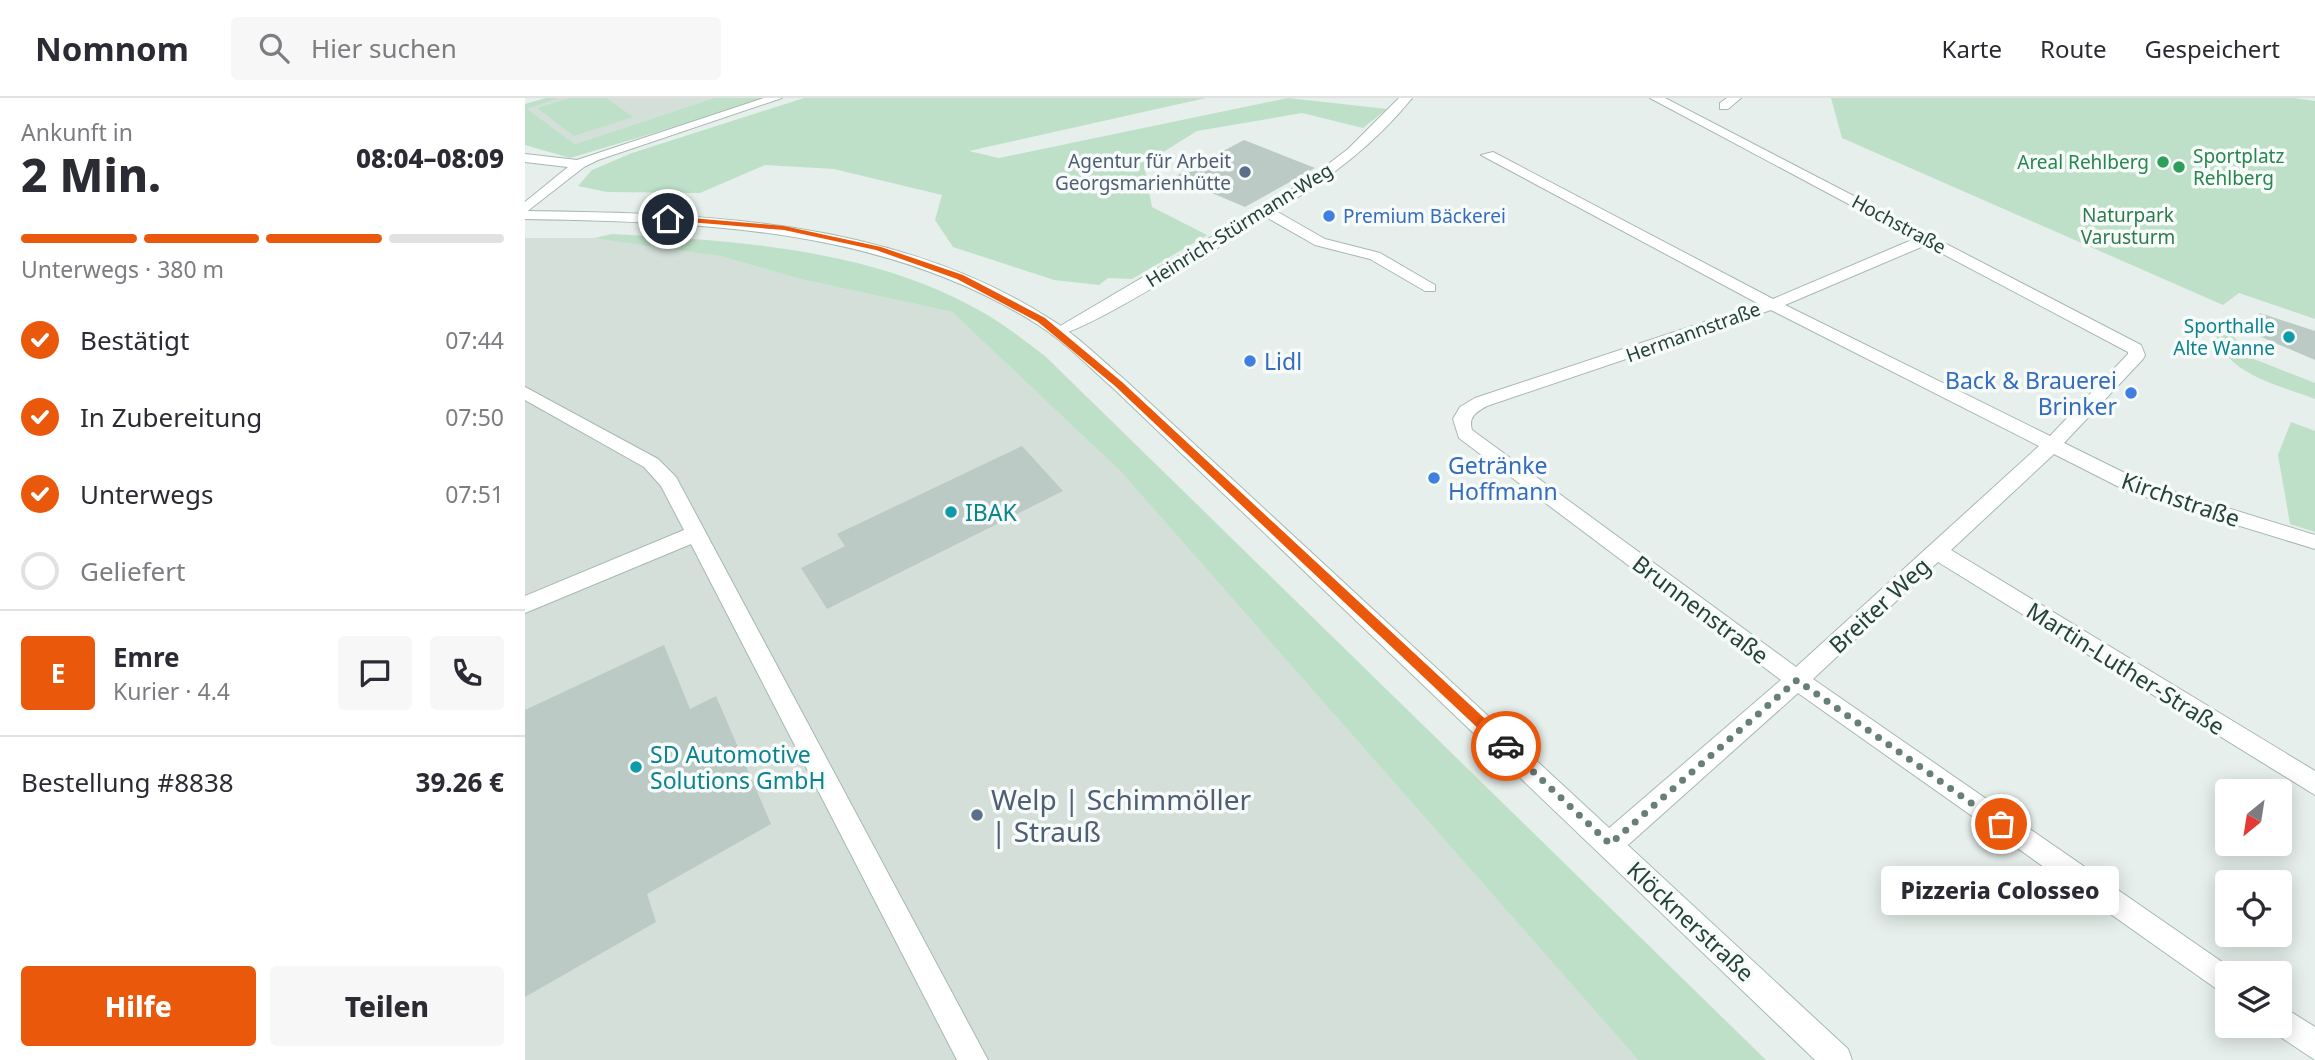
<!DOCTYPE html>
<html lang="de">
<meta charset="utf-8">
<style>
:root{--surface:#fff;--page:#f7f7f7;--text:#2b2b33;--muted:#7c7c81;--line:#e1e1e2;--accent:#ea580c}
body{margin:0;font-family:"Noto Sans",sans-serif;background:var(--page);color:var(--text);height:100vh;display:flex;flex-direction:column;font-size:26px;white-space:nowrap}
*{box-sizing:border-box;margin:0}
p{font-size:23px;color:var(--muted)}
.icon{flex:none;width:38px;height:38px;fill:none;stroke:currentColor;stroke-width:2;stroke-linecap:round;stroke-linejoin:round}
.map{position:relative;flex:1;overflow:hidden}
.side{display:flex;flex-direction:column;background:var(--surface);width:525px}
.side>*{flex:none}
.needle{width:46px;rotate:210deg}
.controls{position:absolute;left:1690px;top:681px;display:grid;gap:14px}
.controls a{display:grid;place-items:center;width:77px;height:77px;border-radius:7px;background:var(--surface);box-shadow:0 4px 18px #0003;font-size:35px}
.pin{position:absolute;display:grid;place-items:center;width:60px;height:60px;color:#fff;margin:-30px;border:4px solid #fff;border-radius:50%;box-shadow:0 2px 7px #0007}
.courier{position:absolute;display:grid;place-items:center;width:70px;height:70px;margin:-35px;border:5px solid #ea580c;border-radius:50%;background:#fff;color:#222;box-shadow:0 2px 9px #0007}
.bubble{position:absolute;height:49px;border-radius:7px;background:var(--surface);box-shadow:0 4px 18px #0003;font-size:23px;font-weight:800;line-height:49px;text-align:center}
.headline em{font-style:normal;font-weight:800}
.headline div{display:flex;flex-direction:column-reverse}
.headline{display:flex;align-items:center;justify-content:space-between;height:119px;padding:0 21px}
h1{font-size:46px;font-weight:800;line-height:52px}
.bar{display:grid;grid-template-columns:repeat(4,1fr);gap:10px 7px;align-content:center;height:84px;padding:0 21px}
.bar i{height:9px;border-radius:5px;background:var(--line)}
.bar .on{background:var(--accent)}
.bar p{grid-column:span 4}
.line{display:flex;align-items:center;gap:18px;padding:0 21px;border-top:2px solid var(--line)}
.line div{flex:1}
.round{display:grid;place-items:center;flex:none;width:74px;height:74px;border-radius:7px;background:var(--page)}
ol{padding:0 21px;list-style:none}
li{display:flex;align-items:center;gap:21px;height:77px}
li p{margin-inline-start:auto}
li .icon{padding:7px;border-radius:50%;background:var(--accent);color:#fff;stroke-width:4}
li:last-child{color:var(--muted)}
li i{width:38px;height:38px;border:4px solid var(--line);border-radius:50%}
.primary-button{display:flex;gap:14px;margin-top:auto;padding:14px 21px}
.primary-button a{flex:1;height:80px;border-radius:7px;background:var(--accent);color:#fff;font-size:28px;font-weight:800;line-height:80px;text-align:center}
.primary-button a+a{background:var(--page);color:var(--text)}
header{display:flex;align-items:center;gap:42px;box-sizing:border-box;height:98px;padding:0 35px;background:var(--surface);border-bottom:2px solid var(--line)}
header strong{font-size:33px}
nav{display:flex;gap:38px;margin-inline-start:auto;font-size:24px}
.search{width:490px;height:63px;background:var(--page);display:flex;align-items:center;gap:18px;box-sizing:border-box;padding:0 24px;border-radius:7px;color:var(--muted);font-size:26px}
main{display:flex;flex:1;min-height:0}
.map>svg:first-child{display:block}
</style>
<header>
<strong>Nomnom</strong>
<div class="search"><svg class="icon" aria-label="search" viewBox="0 0 24 24"><circle cx="10" cy="10" r="6"/><path d="M15 15l6 6"/></svg>Hier suchen</div>
<nav><a>Karte</a><a>Route</a><a>Gespeichert</a></nav>
</header>
<main>
<section class="side">
<div class="headline"><div><h1>2 Min.</h1><p>Ankunft in</p></div><em>08:04–08:09</em></div>
<div class="bar"><i class="on"></i><i class="on"></i><i class="on"></i><i></i><p>Unterwegs · 380 m</p></div>
<ol>
<li><svg class="icon" aria-label="check" viewBox="0 0 24 24"><path d="M5 12l5 5 9-10"/></svg>Bestätigt<p>07:44</p></li>
<li><svg class="icon" aria-label="check" viewBox="0 0 24 24"><path d="M5 12l5 5 9-10"/></svg>In Zubereitung<p>07:50</p></li>
<li><svg class="icon" aria-label="check" viewBox="0 0 24 24"><path d="M5 12l5 5 9-10"/></svg>Unterwegs<p>07:51</p></li>
<li><i></i>Geliefert</li>
</ol>
<div class="line" style="height:126px"><b class="round" style="background:var(--accent);color:#fff">E</b><div><b>Emre</b><p>Kurier · 4.4</p></div><a class="round"><svg class="icon" aria-label="chat" viewBox="0 0 24 24"><path d="M4 5h16v11H9l-5 4z"/></svg></a><a class="round"><svg class="icon" aria-label="phone" viewBox="0 0 24 24"><path d="M5 4h4l2 5-3 2q2 4 5 5l2-3 5 2v4C11 20 4 13 5 4z"/></svg></a></div>
<div class="line" style="height:91px"><div>Bestellung #8838</div><b>39.26 €</b></div>
<div class="primary-button"><a>Hilfe</a><a>Teilen</a></div>
</section>
<div class="map">
<svg width="1790" height="962" viewBox="0 0 1790 962">
<rect width="100%" height="100%" fill="#e6efeb"/>
<g fill="#d4dfda">
<polygon points="35,0 189,0 50,46 1,11"/>
<polygon points="0,140 69,140 117,144 195,158 275,181 427,214 596,374 1113,962 0,962"/>
</g>
<g fill="#bfe0c8">
<polygon points="21,0 35,0 2,11 50,46 189,0 246,0 45,60 0,47 0,6"/>
<polygon points="45,0 81,0 108,19 49,38 12,10"/>
<polygon points="279,0 681,0 444,53 474,60 763,0 862,11 838,30 777,15 672,33 619,66 627,109 682,137 607,181 583,180 574,187 529,182 428,149 410,122 417,97 309,71 240,67 175,95 82,94 53,88 67,72 107,55"/>
<polygon points="1306,0 1769,0 1790,3 1790,221 1714,195 1698,207 1317,40"/>
<path d="M 87,136 C 212,143 347,150 459,215 C 480,227 500,243 520,258 L 1241,962 L 1113,962 L 596,374 L 427,214 L 275,181 L 195,158 L 69,140 Z"/>
<path d="M 1691,236 L 1708,238 L 1729,261 L 1790,285 L 1790,301 C 1757,288 1699,276 1691,236 Z"/>
<polygon points="1766,324 1790,333 1790,434 1765,426 1753,357"/>
</g>
<g fill="#bbcac4">
<polygon points="719,42 790,70 720,109 649,79"/>
<polygon points="1735,215 1790,233 1790,262 1720,232"/>
<polygon points="497,348 538,393 302,511 276,470 320,448 312,436"/>
<polygon points="139,547 165,611 191,598 246,726 122,796 131,824 0,899 0,612"/>
</g>
<g fill="none" stroke-linecap="round" stroke-linejoin="round">
<defs>
<g id="minor">
<polygon points="239,0 257,0 73,62 59,69 0,115 0,104 43,69 0,64 0,56 52,62"/>
<path d="M 874,0 L 887,0 C 849,47 802,82 751,113 L 800,141 L 855,155 L 910,187 L 910,193 L 900,193 L 845,161 L 790,147 L 741,119 C 711,138 551,243 527,237 L 525,234 L 781,83 L 823,51 Z"/>
<path d="M 1125,0 L 1140,0 L 1616,247 L 1620,257 L 1618,261 L 1539,345 L 1618,384 L 1790,437 L 1790,451 L 1604,394 L 1529,356 L 1426,452 L 1790,673 L 1790,697 L 1413,464 L 1288,581 L 1713,875 L 1703,875 L 1703,899 L 1273,595 L 1094,755 L 1085,758 L 1076,755 L 1072,746 L 1076,737 L 1256,582 L 934,340 L 928,321 L 935,309 L 950,300 L 1234,206 L 956,57 L 968,54 L 1248,201 L 1389,141 ZM 1401,147 L 1603,254 L 1603,256 L 1525,338 L 1260,207 ZM 1246,212 L 1514,348 L 1271,569 L 947,332 C 943,319 951,314 962,308 Z"/>
<polygon points="1202,0 1216,0 1203,11 1195,11 1195,5"/>
<polygon points="0,289 133,361 151,379 463,962 432,962 166,446 0,515 0,498 159,432 136,388 119,369 0,302"/>
<polygon points="1755,907 1790,929 1790,962 1745,932 1743,928 1755,928"/>
</g>
<path id="secondary" d="M 0,113 C 178,115 367,121 522,219 C 551,236 575,261 600,282 L 1323,951 L 1327,962 L 1290,962 L 588,290 C 563,268 539,243 510,225 C 357,129 175,124 0,121 Z"/>
</defs>
<use href="#minor" stroke="#a8b8b2" stroke-width="2"/>
<use href="#secondary" stroke="#a4bbb3" stroke-width="2"/>
<use href="#minor" fill="#fff" fill-rule="evenodd"/>
<use href="#secondary" fill="#fff" fill-rule="evenodd"/>
</g>
<polygon fill="#ea580c" points="143,118 259,128 356,149 438,177 520,220 597,284 985,644 985,652 976,652 590,288 513,224 432,181 351,152 259,132 140,122"/>
<g fill="none" stroke-linecap="round" stroke-linejoin="round">
<polyline stroke="#687f78" stroke-width="7" stroke-dasharray="0 12.6" points="981,648 1085,746 1272,582 1476,726"/>
</g>
<g fill="#2e9e5b" stroke="#f7fbf9" stroke-width="2.5">
<circle cx="1638" cy="64" r="7"/>
<circle cx="1654" cy="69" r="7"/>
</g>
<g fill="#5c6f8a" stroke="#f7fbf9" stroke-width="2.5">
<circle cx="720" cy="74" r="7"/>
<circle cx="452" cy="717" r="7"/>
</g>
<g fill="#3f7fe0" stroke="#f7fbf9" stroke-width="2.5">
<circle cx="804" cy="118" r="7"/>
<circle cx="725" cy="263" r="7"/>
<circle cx="1606" cy="295" r="7"/>
<circle cx="909" cy="380" r="7"/>
</g>
<g fill="#0f9aa8" stroke="#f7fbf9" stroke-width="2.5">
<circle cx="1764" cy="239" r="7"/>
<circle cx="426" cy="414" r="7"/>
<circle cx="111" cy="669" r="7"/>
</g>
<g text-anchor="middle" dominant-baseline="central" stroke-width="7" stroke-linejoin="round" paint-order="stroke">
<g font-size="19" fill="#27864d" stroke="#f7fbf9" text-anchor="start">
<text x="1668" y="58">Sportplatz<tspan x="1668" dy="22">Rehlberg</tspan></text>
<text x="1624" y="64" text-anchor="end">Areal Rehlberg</text>
</g>
<g font-size="19" fill="#4e5e75" stroke="#f7fbf9" text-anchor="end">
<text x="706" y="63">Agentur für Arbeit<tspan x="706" dy="22">Georgsmarienhütte</tspan></text>
</g>
<g font-size="19" fill="#2d7a4b" stroke="#f7fbf9">
<text x="1603" y="117">Naturpark<tspan x="1603" dy="22">Varusturm</tspan></text>
</g>
<g font-size="19" fill="#366cbe" stroke="#f7fbf9" text-anchor="start">
<text x="818" y="118">Premium Bäckerei</text>
</g>
<g font-size="19" fill="#24423a" stroke="#f7fbf9">
<text transform="translate(1374 126) rotate(28)">Hochstraße</text>
<text transform="translate(714 127) rotate(-32)">Heinrich-Stürmann-Weg</text>
<text transform="translate(1168 234) rotate(-20)">Hermannstraße</text>
</g>
<g font-size="19" fill="#0d838f" stroke="#f7fbf9" text-anchor="end">
<text x="1750" y="228">Sporthalle<tspan x="1750" dy="22">Alte Wanne</tspan></text>
</g>
<g font-size="23" fill="#366cbe" stroke="#f7fbf9" text-anchor="start">
<text x="739" y="263">Lidl</text>
<text x="1592" y="282" text-anchor="end">Back &amp; Brauerei<tspan x="1592" dy="26">Brinker</tspan></text>
<text x="923" y="367">Getränke<tspan x="923" dy="26">Hoffmann</tspan></text>
</g>
<g font-size="23" fill="#24423a" stroke="#f7fbf9">
<text transform="translate(1656 401) rotate(19)">Kirchstraße</text>
<text transform="translate(1354 507) rotate(-43)">Breiter Weg</text>
<text transform="translate(1176 511) rotate(37)">Brunnenstraße</text>
<text transform="translate(1601 570) rotate(32)">Martin-Luther-Straße</text>
<text transform="translate(1166 823) rotate(43)">Klöcknerstraße</text>
</g>
<g font-size="23" fill="#0d838f" stroke="#f7fbf9" text-anchor="start">
<text x="440" y="414">IBAK</text>
<text x="125" y="656">SD Automotive<tspan x="125" dy="26">Solutions GmbH</tspan></text>
</g>
<g font-size="28" fill="#4e5e75" stroke="#f7fbf9" text-anchor="start">
<text x="466" y="701">Welp | Schimmöller<tspan x="466" dy="32">| Strauß</tspan></text>
</g>
</g>
</svg>
<div class="controls">
<a><svg class="needle" viewBox="-14 -14 28 28"><path d="M0-13l5 13h-10z" fill="#e53935"/><path d="M0 13l5-13h-10z" fill="#7c7c81"/></svg></a>
<a><svg class="icon" aria-label="locate" viewBox="0 0 24 24"><circle cx="12" cy="12" r="6"/><path d="M12 2v4M12 18v4M2 12h4M18 12h4"/></svg></a>
<a><svg class="icon" aria-label="layers" viewBox="0 0 24 24"><path d="M12 4l9 5-9 5-9-5zM3 14l9 5 9-5"/></svg></a>
</div>
<div class="pin" style="left:1476px;top:726px;background:#ea580c"><svg class="icon" aria-label="bag" viewBox="0 0 24 24"><path d="M5 8h14l-1 12H6zM9 8a3 3 0 0 1 6 0"/></svg></div>
<div class="pin" style="left:143px;top:121px;background:#1f2937"><svg class="icon" aria-label="home" viewBox="0 0 24 24"><path d="M3 11l9-7 9 7M6 9v11h12V9"/></svg></div>
<div class="courier" style="left:981px;top:648px"><svg class="icon" aria-label="car" viewBox="0 0 24 24"><path d="M5 17H2v-5l4-1 3-4h7l3 4 3 1v5h-3M9 17h6M6 11h13"/><circle cx="7" cy="17" r="2"/><circle cx="17" cy="17" r="2"/></svg></div>
<div class="bubble" style="left:1356px;top:768px;width:238px">Pizzeria Colosseo</div>
</div>
</main>
